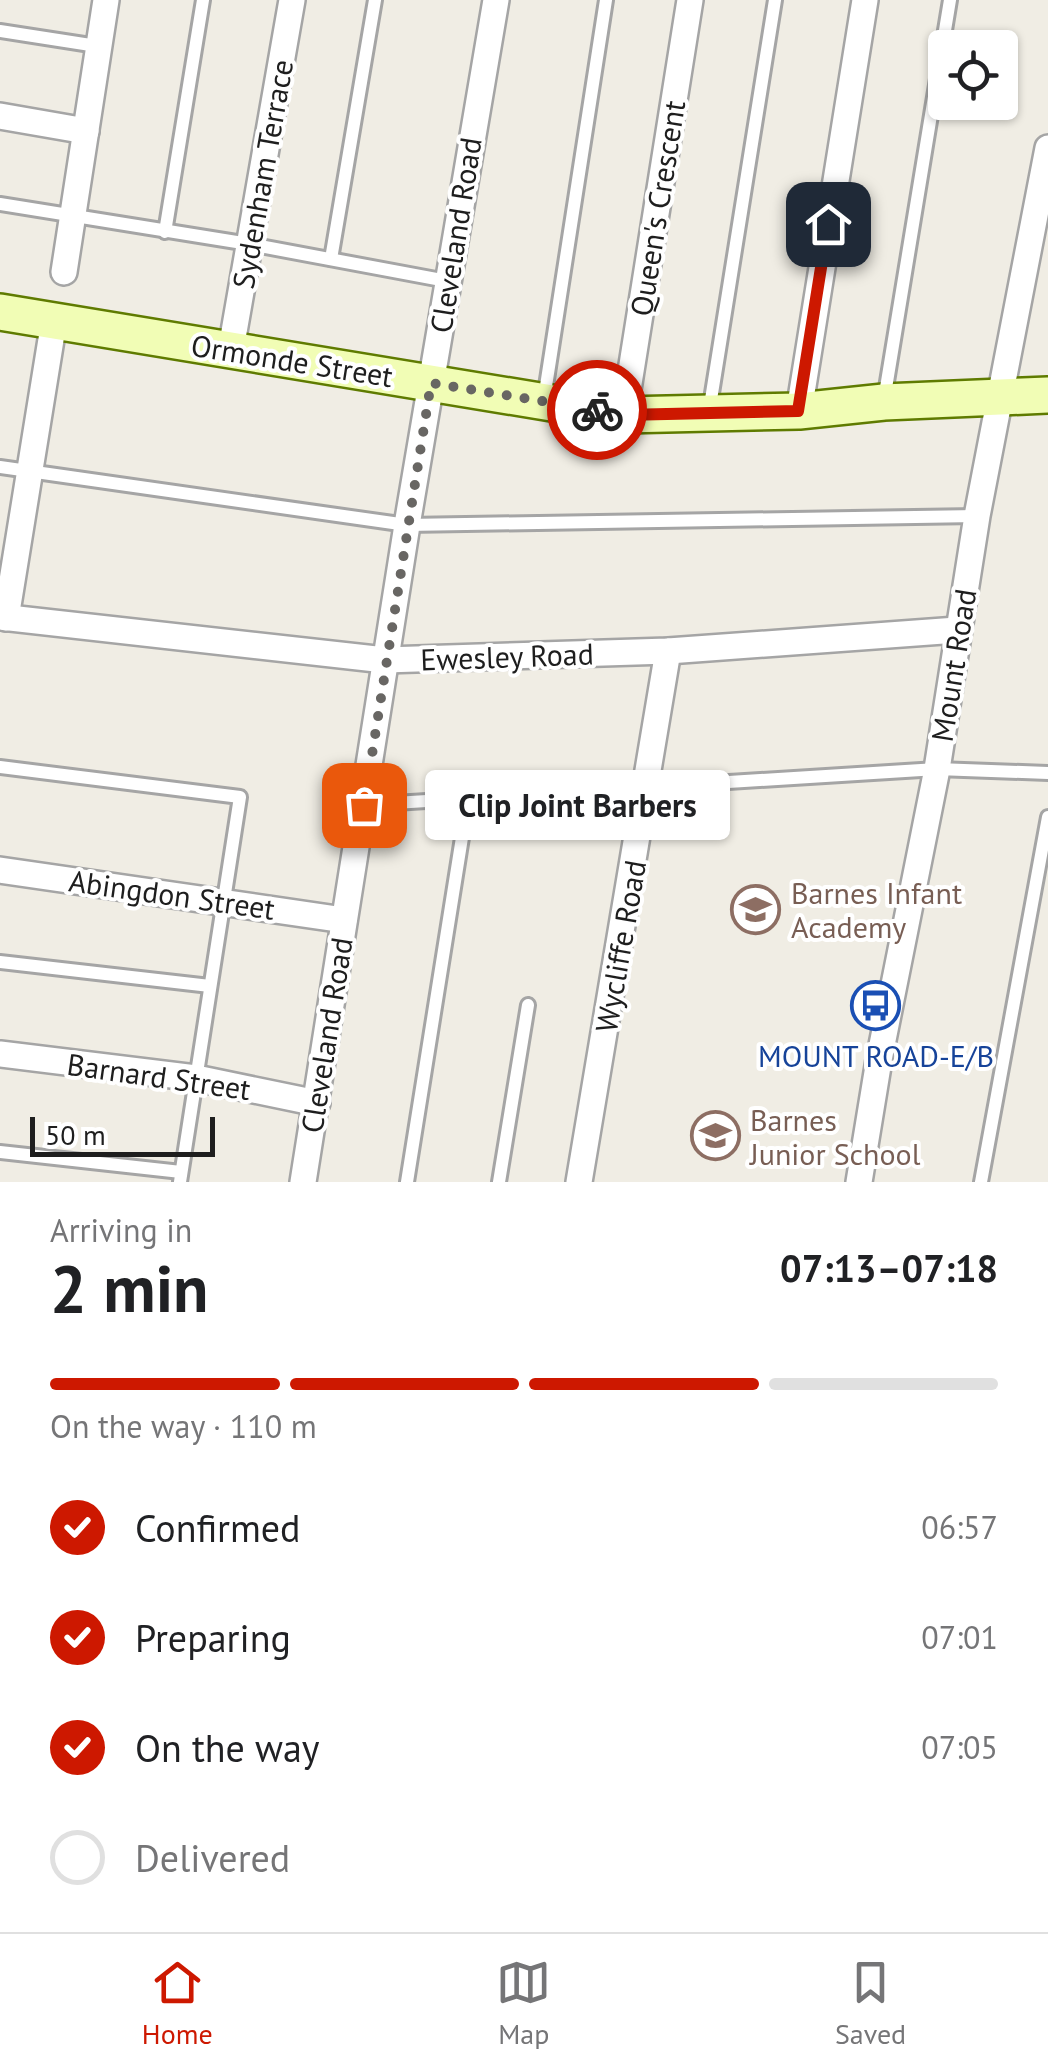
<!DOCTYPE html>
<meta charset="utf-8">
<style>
:root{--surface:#fff;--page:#f2f2f2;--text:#202124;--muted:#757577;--line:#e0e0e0;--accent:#cd1800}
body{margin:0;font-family:"PT Sans",sans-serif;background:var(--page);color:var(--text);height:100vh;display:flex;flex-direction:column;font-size:38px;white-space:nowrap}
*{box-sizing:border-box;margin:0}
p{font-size:32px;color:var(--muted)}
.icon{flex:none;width:55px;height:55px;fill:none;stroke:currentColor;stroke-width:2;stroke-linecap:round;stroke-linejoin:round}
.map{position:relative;height:1182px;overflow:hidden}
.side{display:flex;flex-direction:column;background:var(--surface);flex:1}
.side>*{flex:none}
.buttons{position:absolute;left:928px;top:30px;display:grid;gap:20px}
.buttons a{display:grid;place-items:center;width:90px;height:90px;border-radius:10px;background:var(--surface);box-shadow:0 2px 8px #0004;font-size:50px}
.scale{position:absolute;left:30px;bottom:25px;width:185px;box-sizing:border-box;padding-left:10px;border:5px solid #1e1e1e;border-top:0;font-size:28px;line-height:35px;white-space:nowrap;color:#1e1e1e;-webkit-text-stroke:8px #fff;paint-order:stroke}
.pin{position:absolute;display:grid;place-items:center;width:85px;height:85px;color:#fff;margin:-42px;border-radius:20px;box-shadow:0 5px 15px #0006}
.courier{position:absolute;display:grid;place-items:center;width:100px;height:100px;margin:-50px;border:8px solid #cd1800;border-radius:50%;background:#fff;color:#222;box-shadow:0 2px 12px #0007}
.bubble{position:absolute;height:70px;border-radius:10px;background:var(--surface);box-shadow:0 2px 8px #0004;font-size:32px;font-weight:700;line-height:70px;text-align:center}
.summary em{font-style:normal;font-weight:700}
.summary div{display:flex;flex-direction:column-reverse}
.summary{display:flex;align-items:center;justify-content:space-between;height:170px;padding:0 50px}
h1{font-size:65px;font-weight:700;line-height:75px}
.bar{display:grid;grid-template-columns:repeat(4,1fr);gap:15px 10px;align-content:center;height:120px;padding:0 50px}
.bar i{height:12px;border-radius:8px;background:var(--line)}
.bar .active{background:var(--accent)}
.bar p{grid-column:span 4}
ol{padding:0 50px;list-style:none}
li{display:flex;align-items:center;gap:30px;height:110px}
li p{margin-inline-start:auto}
li .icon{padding:10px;border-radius:50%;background:var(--accent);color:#fff;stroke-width:4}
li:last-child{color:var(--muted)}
li i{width:55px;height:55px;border:5px solid var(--line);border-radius:50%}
.tab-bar{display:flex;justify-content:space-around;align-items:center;height:140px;border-top:2px solid var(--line);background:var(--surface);font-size:28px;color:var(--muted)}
.tab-bar a{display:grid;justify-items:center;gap:5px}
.tab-bar .active{color:var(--accent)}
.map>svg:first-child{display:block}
</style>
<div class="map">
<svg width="1048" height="1182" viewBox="0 0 1048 1182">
<rect width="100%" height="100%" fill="#f0ede4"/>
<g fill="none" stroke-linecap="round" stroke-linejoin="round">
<defs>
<g id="lane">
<polyline points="0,31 97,46"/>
<polyline points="0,204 249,244 447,281"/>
<polyline points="165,232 203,0"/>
<polyline points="331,259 375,0"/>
<polyline points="544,399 606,0"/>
<polyline points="884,400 950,0"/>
<polyline points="709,412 775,0"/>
<polyline points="0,467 407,525 977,516"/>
<polyline points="0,767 240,797 180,1182"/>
<polyline points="363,805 937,769 1048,773"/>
<polyline points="0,962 210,986"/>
<polyline points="0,1152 181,1172"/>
<polyline points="407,1182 468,800"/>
<polyline points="499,1182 528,1005"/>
<polyline points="981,1182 1048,817"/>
</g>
<g id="street">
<polyline points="0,116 86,131"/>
<polyline points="64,272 106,0"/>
<polyline points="231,349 292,0"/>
<polyline points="799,411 865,0"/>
<polyline points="624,415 690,0"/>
<polyline points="0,617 385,660 668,651 957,630"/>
<polyline points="6,618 54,321"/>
<polyline points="0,870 344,920"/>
<polyline points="0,1054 196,1078 317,1103"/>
<polyline points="303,1182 407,525 496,0"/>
<polyline points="579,1182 668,651"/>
<polyline points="859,1182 879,1060 937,769 977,516 1048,148"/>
</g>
<polyline id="secondary" points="0,312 624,415 799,411 884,402 1048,395"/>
</defs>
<use href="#lane" stroke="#a5a5a5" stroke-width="18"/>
<use href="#street" stroke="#a5a5a5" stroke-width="30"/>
<use href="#secondary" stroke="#5f7b00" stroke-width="40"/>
<use href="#lane" stroke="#fff" stroke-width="12"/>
<use href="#street" stroke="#fff" stroke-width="25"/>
<use href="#secondary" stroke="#f1fdb5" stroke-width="35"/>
</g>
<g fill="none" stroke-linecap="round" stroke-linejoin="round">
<polyline stroke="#686663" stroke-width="10" stroke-dasharray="0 18" points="364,805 431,383 597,410"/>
<polyline stroke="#cd1800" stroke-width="12" points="597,410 624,415 798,411 828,224"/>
</g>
<defs>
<symbol id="school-ring" viewBox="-11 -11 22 22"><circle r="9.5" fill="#fff" stroke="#8d6e63" stroke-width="1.5"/><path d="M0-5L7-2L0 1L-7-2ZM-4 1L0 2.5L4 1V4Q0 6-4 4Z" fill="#8d6e63"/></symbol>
<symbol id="bus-ring" viewBox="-11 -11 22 22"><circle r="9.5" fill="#fff" stroke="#1a4fb4" stroke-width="1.5"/><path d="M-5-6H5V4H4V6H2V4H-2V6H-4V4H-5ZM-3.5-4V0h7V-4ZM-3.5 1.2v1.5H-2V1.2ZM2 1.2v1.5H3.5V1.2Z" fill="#1a4fb4"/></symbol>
</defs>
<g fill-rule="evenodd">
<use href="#school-ring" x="728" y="882" width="55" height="55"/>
<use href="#bus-ring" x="848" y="978" width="55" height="55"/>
<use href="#school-ring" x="688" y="1108" width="55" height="55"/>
</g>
<g text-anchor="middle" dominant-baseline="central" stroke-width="8" stroke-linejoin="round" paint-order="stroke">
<g font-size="30" fill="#1e1e1e" stroke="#fff">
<text transform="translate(262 174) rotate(-80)">Sydenham Terrace</text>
<text transform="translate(657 208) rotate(-81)">Queen's Crescent</text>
<text transform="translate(455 235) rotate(-81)">Cleveland Road</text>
<text transform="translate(292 360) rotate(9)">Ormonde Street</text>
<text transform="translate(507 656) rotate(-2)">Ewesley Road</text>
<text transform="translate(953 665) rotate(-81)">Mount Road</text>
<text transform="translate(172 894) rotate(8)">Abingdon Street</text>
<text transform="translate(620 946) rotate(-80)">Wycliffe Road</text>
<text transform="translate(326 1035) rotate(-81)">Cleveland Road</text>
<text transform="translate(159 1076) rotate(8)">Barnard Street</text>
</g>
<g font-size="30" fill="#785e54" stroke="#fff" text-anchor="start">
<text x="791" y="892">Barnes Infant<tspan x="791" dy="34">Academy</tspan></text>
<text x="750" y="1119">Barnes<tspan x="750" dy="34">Junior School</tspan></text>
</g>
<g font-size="30" fill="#164399" stroke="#fff">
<text x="876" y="1055">MOUNT ROAD-E/B</text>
</g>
</g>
</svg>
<div class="buttons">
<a><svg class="icon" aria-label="locate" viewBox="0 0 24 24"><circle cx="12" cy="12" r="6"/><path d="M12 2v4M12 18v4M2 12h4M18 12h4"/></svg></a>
</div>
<div class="scale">50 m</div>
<div class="pin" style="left:364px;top:805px;background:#ea580c"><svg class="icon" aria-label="bag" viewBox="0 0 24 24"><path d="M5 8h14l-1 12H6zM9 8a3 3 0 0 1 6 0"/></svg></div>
<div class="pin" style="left:828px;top:224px;background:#1f2937"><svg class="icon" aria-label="home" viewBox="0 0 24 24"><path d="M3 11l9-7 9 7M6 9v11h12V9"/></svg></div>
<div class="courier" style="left:597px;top:410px"><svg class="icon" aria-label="bike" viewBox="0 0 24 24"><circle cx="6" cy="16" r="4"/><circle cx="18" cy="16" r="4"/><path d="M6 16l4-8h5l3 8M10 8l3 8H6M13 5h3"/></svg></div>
<div class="bubble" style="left:425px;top:770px;width:305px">Clip Joint Barbers</div>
</div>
<section class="side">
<div class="summary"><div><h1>2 min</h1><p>Arriving in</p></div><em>07:13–07:18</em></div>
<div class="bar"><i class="active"></i><i class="active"></i><i class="active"></i><i></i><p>On the way · 110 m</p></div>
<ol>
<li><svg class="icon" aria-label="check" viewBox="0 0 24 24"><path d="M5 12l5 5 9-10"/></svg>Confirmed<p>06:57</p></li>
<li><svg class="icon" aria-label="check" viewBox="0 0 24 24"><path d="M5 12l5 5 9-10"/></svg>Preparing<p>07:01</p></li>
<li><svg class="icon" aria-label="check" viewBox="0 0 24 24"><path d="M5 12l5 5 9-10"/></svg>On the way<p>07:05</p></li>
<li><i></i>Delivered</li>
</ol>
</section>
<nav class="tab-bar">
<a class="active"><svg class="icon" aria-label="home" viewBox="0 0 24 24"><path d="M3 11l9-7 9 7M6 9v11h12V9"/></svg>Home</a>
<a><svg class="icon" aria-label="map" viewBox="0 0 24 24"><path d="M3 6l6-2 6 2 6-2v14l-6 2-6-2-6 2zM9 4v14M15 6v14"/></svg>Map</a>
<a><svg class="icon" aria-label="saved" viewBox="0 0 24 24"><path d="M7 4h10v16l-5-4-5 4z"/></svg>Saved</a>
</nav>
